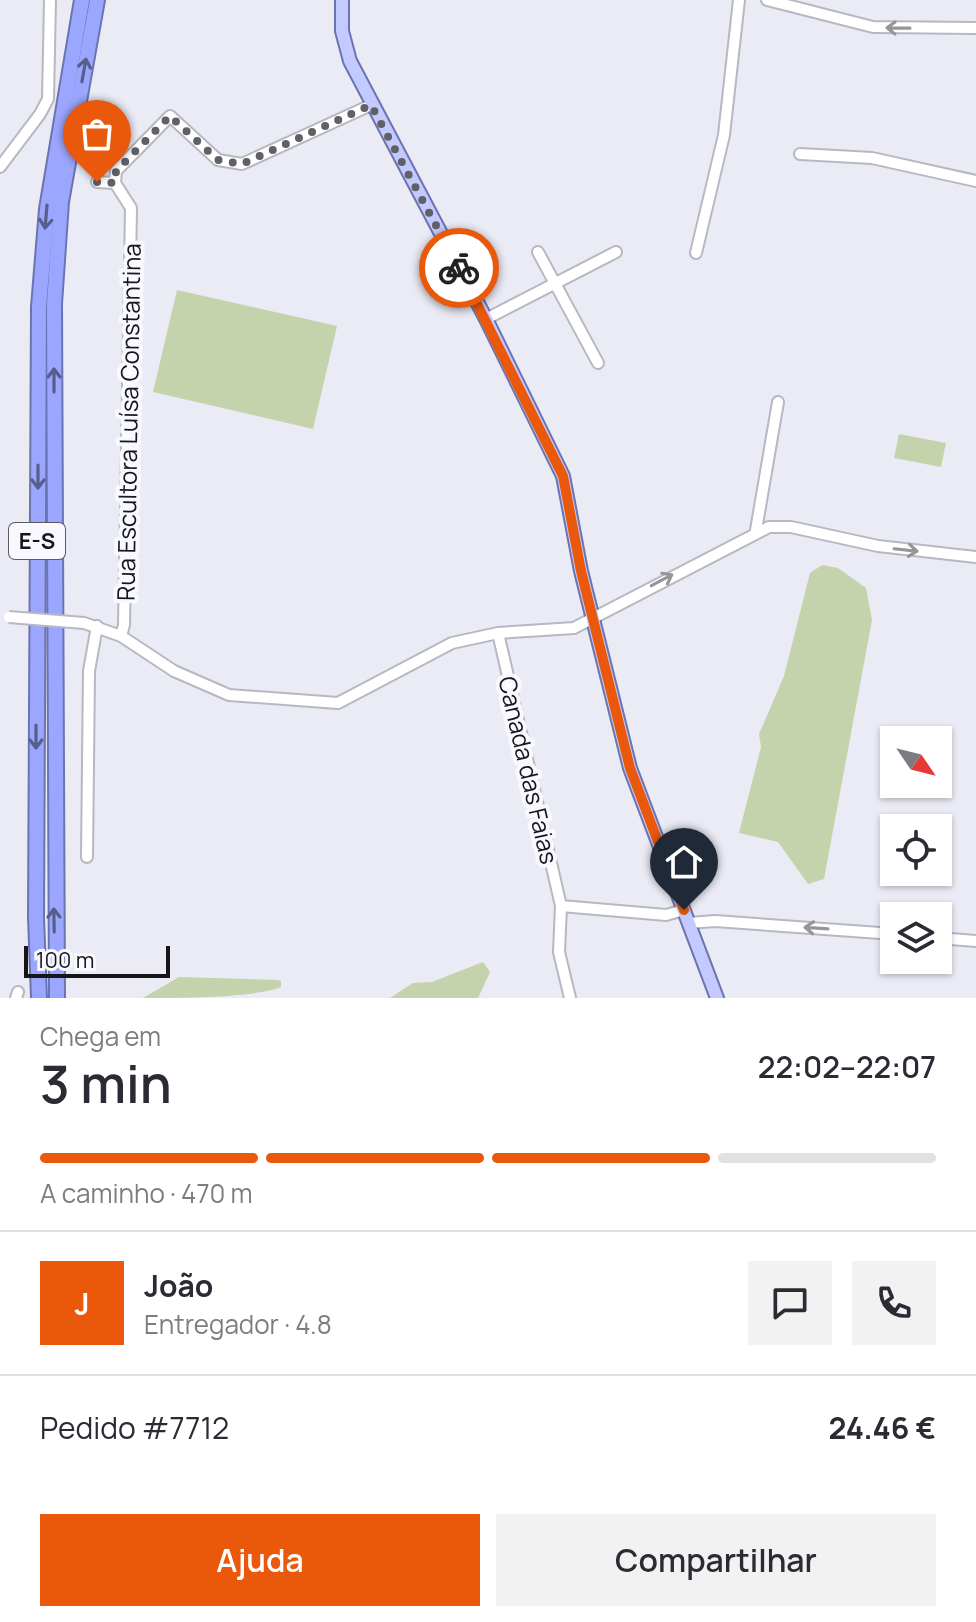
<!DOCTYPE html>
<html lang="pt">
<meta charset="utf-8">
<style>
:root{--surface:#fff;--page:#f2f2f3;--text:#2b2b33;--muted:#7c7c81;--line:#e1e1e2;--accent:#ea580c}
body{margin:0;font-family:Manrope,sans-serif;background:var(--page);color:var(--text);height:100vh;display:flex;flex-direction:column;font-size:30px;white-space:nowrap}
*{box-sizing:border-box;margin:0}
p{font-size:26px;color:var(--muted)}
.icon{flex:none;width:44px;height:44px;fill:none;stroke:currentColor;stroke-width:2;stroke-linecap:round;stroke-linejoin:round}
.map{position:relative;height:998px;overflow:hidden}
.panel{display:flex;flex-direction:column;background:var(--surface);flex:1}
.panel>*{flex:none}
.needle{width:52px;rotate:125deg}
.tools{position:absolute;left:880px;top:726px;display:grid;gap:16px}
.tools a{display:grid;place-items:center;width:72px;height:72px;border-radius:0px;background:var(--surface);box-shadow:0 2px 6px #0004;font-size:40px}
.scale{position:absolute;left:24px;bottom:20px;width:146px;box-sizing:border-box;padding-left:8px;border:4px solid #16161a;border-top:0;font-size:22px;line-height:28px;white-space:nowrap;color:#16161a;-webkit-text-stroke:6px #f8f9ff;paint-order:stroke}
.pin{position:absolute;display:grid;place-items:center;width:68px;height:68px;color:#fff;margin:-82px -34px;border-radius:50% 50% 50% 0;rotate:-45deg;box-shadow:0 0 8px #0007}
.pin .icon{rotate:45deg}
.courier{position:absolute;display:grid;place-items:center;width:80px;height:80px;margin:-40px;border:6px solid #ea580c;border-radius:50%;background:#fff;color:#222;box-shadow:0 2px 10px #0007}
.summary em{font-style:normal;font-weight:600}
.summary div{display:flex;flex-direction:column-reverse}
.summary{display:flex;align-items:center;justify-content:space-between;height:136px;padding:0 40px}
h1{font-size:52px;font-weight:600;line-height:60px}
.bar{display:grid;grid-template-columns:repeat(4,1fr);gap:12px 8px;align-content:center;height:96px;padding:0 40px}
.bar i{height:10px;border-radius:6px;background:var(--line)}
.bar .selected{background:var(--accent)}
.bar p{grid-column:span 4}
.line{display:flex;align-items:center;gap:20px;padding:0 40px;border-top:2px solid var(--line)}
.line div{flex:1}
.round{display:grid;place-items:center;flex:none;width:84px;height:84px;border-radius:0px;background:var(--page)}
.cta{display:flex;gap:16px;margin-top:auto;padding:16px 40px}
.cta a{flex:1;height:92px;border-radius:0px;background:var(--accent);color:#fff;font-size:32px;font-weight:600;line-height:92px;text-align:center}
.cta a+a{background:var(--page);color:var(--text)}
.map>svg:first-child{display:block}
</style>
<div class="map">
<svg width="976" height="998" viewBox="0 0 976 998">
<rect width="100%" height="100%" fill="#eaebf5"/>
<g fill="#c5d3ac">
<polygon points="177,290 337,326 313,429 153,392"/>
<polygon points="899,434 946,443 941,467 894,458"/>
<polygon points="822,565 838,568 866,588 872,620 824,879 808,884 778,842 739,833 761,747 759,734 784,676 810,573"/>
<polygon points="483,962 490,972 478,998 390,998 413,983 432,982"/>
<path d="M 179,977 L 277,980 L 281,981 L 281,987 C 254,998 178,998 143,998 Z"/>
</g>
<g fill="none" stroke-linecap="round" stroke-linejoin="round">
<defs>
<g id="minor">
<polyline points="767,0 873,27 976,28"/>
<polyline points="800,154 872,158 976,181"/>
<polyline points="0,167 40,114 48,99 50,0"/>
<polyline points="97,182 115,183 131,208 124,625 121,636"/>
<polyline points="115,183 116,171 170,116 218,160 242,164 371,105"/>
<polyline points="538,252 598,363"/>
<polyline points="696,253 724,135 739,0"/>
<polyline points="486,319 616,252"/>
<polyline points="756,530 778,402"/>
<polyline points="84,623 121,636 174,671 229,695 338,703 452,643 498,633 574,628 769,527 791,527 878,546 976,557"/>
<polyline points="498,633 561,906 559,952 570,998"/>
<polyline points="87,857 89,671 97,626"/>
<polyline points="561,906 666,915 684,910"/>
<polyline points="689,923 715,921 894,934"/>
<polyline points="938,938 976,941"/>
<polyline points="16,998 18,992"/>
</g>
<polyline id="major" points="342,0 342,31 350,61 486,319 563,476 581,571 630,768 717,998"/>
<g id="highway">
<polyline points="39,998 36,917 39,307 47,209 82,0"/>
<polyline points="57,998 54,304 61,202 97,0"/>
</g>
</defs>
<use href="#minor" stroke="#b6b8c2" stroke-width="14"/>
<use href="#major" stroke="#6c74af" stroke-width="16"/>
<use href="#highway" stroke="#6c74af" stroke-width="18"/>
<use href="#minor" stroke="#fff" stroke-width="10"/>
<use href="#major" stroke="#c3caff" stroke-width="12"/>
<use href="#highway" stroke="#9ba6ff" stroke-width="14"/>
<defs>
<polyline id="minor-bridge" points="9,617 84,623"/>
</defs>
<use href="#minor-bridge" stroke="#b6b8c2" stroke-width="14" stroke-linecap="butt"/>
<use href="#minor-bridge" stroke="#fff" stroke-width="10"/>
</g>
<defs><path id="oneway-shaft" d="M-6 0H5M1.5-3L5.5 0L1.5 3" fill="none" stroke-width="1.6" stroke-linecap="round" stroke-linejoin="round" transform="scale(2)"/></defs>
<g stroke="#969698">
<use href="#oneway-shaft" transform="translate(898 28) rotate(-179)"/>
<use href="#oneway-shaft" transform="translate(906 550) rotate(6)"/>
<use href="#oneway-shaft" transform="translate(662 580) rotate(-28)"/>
<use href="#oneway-shaft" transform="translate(816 928) rotate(-176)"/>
</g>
<g stroke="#585e8c">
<use href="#oneway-shaft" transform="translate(84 70) rotate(-80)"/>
<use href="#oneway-shaft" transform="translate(46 217) rotate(95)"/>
<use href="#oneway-shaft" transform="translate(54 380) rotate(-90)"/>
<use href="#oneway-shaft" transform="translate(38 477) rotate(90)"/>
<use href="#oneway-shaft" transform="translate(36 737) rotate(90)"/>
<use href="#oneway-shaft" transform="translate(54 920) rotate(-91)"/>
</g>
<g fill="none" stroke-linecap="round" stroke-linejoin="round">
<polyline stroke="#606167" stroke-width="8" stroke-dasharray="0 14.4" points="97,182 115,183 116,171 170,116 218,160 242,164 371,105 459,268"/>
<polyline stroke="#ea580c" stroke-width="10" points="459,268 563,476 581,571 630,768 684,910"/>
</g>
<g text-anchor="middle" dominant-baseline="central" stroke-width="8" stroke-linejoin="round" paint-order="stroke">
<rect fill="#f8f9ff" stroke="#5a5a5f" stroke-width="2" x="9" y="523" width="56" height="36" rx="6"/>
<g font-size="22" font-weight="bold" fill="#16161a">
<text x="37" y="541">E-S</text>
</g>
<g font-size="24" fill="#16161a" stroke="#f8f9ff">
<text transform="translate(128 422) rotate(-89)">Rua Escultora Luísa Constantina</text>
<text transform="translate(529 770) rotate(77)">Canada das Faias</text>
</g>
</g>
</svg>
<div class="tools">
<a><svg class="needle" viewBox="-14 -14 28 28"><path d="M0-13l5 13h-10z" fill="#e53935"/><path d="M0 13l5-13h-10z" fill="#7c7c81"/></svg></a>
<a><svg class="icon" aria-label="locate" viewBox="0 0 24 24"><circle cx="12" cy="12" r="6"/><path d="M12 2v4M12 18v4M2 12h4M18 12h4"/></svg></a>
<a><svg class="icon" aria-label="layers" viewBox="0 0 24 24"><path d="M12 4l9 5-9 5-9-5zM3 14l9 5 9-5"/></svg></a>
</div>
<div class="scale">100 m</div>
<div class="pin" style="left:97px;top:182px;background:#ea580c"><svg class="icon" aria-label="bag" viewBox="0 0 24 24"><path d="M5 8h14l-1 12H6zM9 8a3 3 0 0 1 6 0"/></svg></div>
<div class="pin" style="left:684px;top:910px;background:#1f2937"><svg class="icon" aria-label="home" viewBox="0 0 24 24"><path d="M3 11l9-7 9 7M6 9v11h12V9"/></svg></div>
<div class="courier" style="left:459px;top:268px"><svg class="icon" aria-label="bike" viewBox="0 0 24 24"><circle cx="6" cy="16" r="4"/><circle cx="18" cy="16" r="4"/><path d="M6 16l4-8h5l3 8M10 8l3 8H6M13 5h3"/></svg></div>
</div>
<section class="panel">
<div class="summary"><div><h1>3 min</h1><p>Chega em</p></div><em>22:02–22:07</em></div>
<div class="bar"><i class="selected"></i><i class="selected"></i><i class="selected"></i><i></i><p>A caminho · 470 m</p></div>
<div class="line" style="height:144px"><b class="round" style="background:var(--accent);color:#fff">J</b><div><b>João</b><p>Entregador · 4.8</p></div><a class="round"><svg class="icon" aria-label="chat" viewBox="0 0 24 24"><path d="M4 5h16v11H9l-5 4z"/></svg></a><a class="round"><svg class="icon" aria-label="phone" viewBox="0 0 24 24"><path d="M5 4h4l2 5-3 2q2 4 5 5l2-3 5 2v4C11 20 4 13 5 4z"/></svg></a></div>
<div class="line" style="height:104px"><div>Pedido #7712</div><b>24.46 €</b></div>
<div class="cta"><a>Ajuda</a><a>Compartilhar</a></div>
</section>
